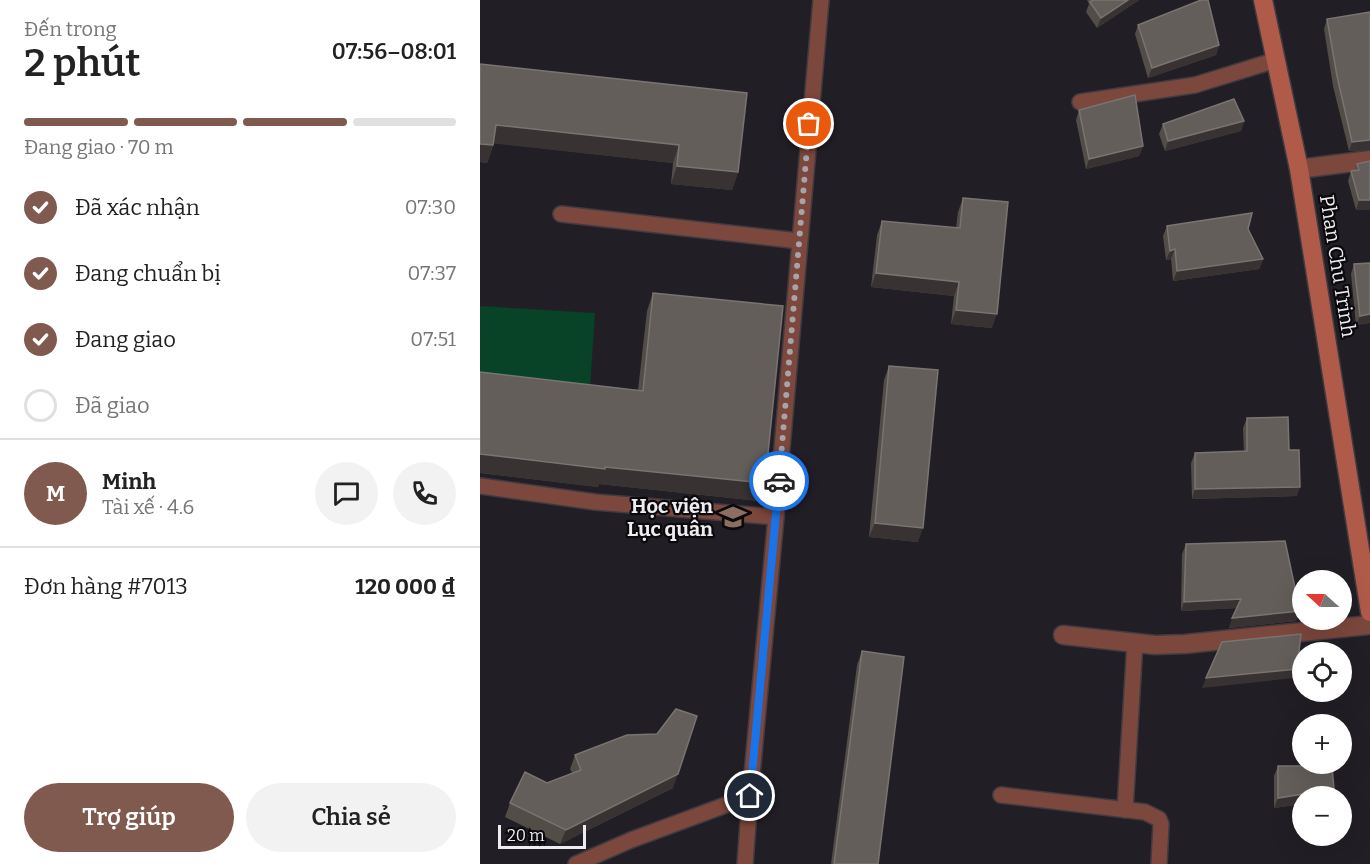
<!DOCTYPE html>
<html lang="vi">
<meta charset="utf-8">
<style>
:root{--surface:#fff;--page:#f2f2f2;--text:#222;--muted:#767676;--line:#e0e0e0;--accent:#805a4f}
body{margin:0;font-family:Bitter,serif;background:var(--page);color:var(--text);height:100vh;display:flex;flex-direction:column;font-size:22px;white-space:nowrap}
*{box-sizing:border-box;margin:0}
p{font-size:20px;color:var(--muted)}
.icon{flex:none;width:33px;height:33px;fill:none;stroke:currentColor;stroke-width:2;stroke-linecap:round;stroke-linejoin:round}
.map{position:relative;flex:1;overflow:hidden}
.side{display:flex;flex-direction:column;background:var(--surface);width:480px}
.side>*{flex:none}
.needle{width:39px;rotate:291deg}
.fabs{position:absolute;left:812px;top:570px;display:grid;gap:12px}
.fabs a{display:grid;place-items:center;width:60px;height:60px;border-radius:50%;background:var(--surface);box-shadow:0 6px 24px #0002;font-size:30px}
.scale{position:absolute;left:18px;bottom:15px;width:88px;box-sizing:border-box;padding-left:6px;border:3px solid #eeecf0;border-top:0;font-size:16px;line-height:21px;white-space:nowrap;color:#eeecf0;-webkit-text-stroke:4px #0a090c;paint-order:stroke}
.pin{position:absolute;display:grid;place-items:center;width:51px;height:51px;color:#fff;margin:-26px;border:3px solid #fff;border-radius:50%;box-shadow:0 2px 6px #0007}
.courier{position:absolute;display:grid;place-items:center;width:60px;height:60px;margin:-30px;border:4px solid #1a73e8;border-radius:50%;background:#fff;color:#222;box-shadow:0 2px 8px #0007}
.head em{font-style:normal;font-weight:600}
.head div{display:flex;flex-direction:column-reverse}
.head{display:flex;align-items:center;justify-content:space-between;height:102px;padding:0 24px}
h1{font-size:39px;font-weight:600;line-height:45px}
.bar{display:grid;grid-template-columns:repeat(4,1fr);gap:9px 6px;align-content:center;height:72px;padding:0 24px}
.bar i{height:8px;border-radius:4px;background:var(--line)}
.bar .on{background:var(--accent)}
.bar p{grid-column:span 4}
.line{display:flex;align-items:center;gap:15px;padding:0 24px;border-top:2px solid var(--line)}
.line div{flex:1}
.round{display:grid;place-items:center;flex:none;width:63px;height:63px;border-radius:32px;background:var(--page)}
ol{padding:0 24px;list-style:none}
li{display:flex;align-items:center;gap:18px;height:66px}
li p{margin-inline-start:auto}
li .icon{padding:6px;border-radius:50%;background:var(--accent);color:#fff;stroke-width:4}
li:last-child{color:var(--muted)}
li i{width:33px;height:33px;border:3px solid var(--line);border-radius:50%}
.action{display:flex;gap:12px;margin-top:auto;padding:12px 24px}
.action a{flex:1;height:69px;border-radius:36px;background:var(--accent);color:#fff;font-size:24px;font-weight:600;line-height:69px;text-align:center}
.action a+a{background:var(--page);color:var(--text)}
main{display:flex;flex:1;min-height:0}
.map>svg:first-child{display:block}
</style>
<main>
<section class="side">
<div class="head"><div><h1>2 phút</h1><p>Đến trong</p></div><em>07:56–08:01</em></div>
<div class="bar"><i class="on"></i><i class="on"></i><i class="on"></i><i></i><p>Đang giao · 70 m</p></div>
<ol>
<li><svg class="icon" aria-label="check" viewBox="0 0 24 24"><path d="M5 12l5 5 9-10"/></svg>Đã xác nhận<p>07:30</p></li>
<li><svg class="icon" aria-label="check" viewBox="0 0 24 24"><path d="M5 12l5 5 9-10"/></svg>Đang chuẩn bị<p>07:37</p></li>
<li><svg class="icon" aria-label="check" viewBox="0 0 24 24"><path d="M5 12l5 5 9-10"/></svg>Đang giao<p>07:51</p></li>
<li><i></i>Đã giao</li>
</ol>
<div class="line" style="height:108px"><b class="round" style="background:var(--accent);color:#fff">M</b><div><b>Minh</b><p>Tài xế · 4.6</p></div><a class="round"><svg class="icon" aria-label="chat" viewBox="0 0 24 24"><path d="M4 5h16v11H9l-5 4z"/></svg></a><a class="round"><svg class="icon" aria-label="phone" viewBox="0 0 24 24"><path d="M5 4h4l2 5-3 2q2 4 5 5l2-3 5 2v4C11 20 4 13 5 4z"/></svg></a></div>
<div class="line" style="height:78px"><div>Đơn hàng #7013</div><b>120 000 ₫</b></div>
<div class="action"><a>Trợ giúp</a><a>Chia sẻ</a></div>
</section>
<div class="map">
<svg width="890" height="864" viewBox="0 0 890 864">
<rect width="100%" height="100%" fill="#221e25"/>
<polygon fill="#084227" points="0,306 115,313 110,389 0,383"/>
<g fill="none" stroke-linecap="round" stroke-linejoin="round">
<defs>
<g id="lane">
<polyline points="600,102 715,85 796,60"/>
<polyline points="81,214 319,241"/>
<polyline points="0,486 115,502 296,517"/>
<polyline points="521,795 665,812 679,819 681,824 679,864"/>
<polyline points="645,810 655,642"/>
<polyline points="96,864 151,840 270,796"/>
<polyline points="265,864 270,796 296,517 341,0"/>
</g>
<g id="street">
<polyline points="819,169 890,160"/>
<polyline points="583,635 675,645 705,644 890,625"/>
</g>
<polyline id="secondary" points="783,0 819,169 890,612"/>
</defs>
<use href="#lane" stroke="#3f3b41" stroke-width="18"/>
<use href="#street" stroke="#3f3b41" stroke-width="21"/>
<use href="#secondary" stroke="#3f3b41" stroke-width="21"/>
<use href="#lane" stroke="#7c473c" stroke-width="15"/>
<use href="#street" stroke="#7c473c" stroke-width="18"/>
<use href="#secondary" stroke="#b05a4a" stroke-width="18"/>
</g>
<g fill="#534d47">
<polygon points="607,0 659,0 617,28 606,12 609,4"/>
<polygon points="847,19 890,150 869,151 853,86 844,29"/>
<polygon points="658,25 739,45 736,55 668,78 655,34"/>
<polygon points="0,64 267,93 258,172 252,190 191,184 193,163 14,143 7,163 0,162"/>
<polygon points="599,110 663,146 659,156 606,169 596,120"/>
<polygon points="764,121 761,131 685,151 679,134 683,124"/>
<polygon points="890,161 890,210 876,210 868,181 871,171 875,170 877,164"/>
<polygon points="483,198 512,328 471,324 474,296 391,287 397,235 402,221 476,228 478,212"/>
<polygon points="687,226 768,229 783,259 779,269 693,281 691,259 686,260 683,236"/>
<polygon points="874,264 890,323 876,325 871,274"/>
<polygon points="173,293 279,501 119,484 118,487 0,473 0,372 158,390 167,311"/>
<polygon points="409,366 438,542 389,537 404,380"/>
<polygon points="767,418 809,450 817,496 712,499 711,463 715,453 764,452 763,428"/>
<polygon points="706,544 820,611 816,621 749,628 757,608 701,611 702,554"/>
<polygon points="382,651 398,864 351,864 377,665"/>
<polygon points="95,755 193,788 80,844 25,817 30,803 67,783 92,773 90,769"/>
<polygon points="798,766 822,796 822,804 794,808 794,776"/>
</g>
<g fill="#383332">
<polygon points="648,0 659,0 617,28 621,18"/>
<polygon points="739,45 736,55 668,78 672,68"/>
<polygon points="764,121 761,131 685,151 688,141"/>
<polygon points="16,125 199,145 193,163 9,143"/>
<polygon points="890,140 890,150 869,151 872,142"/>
<polygon points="0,144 13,145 7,163 0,162"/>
<polygon points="663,146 659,156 606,169 609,159"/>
<polygon points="197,166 258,172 252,190 191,184"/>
<polygon points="879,200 890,200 890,210 876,210"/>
<polygon points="695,249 691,259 686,260 690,251"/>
<polygon points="783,259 779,269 693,281 697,271"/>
<polygon points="396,273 479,282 474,296 391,287"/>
<polygon points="476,310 517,314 512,328 471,324"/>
<polygon points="890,314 890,323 876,325 880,316"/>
<polygon points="0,454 125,467 285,483 279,501 119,484 118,487 0,473"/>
<polygon points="820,487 817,496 712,499 715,489"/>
<polygon points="395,523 443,528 438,542 389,537"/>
<polygon points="761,599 758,608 701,611 704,602"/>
<polygon points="820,611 816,621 749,628 752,618"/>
<polygon points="817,669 814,678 722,688 726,678"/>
<polygon points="198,774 193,788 80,844 86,830"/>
<polygon points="854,789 851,796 822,796 822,804 794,808 798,798"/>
</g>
<g fill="#635e59" stroke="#797471" stroke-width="1.5">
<polygon points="613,0 648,0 621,18 610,2"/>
<polygon points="721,0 728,0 739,45 672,68 658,25"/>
<polygon points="890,12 890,140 872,142 857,76 847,19"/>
<polygon points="0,64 267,93 258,172 197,166 199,145 16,125 13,145 0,144"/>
<polygon points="655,95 663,146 609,159 599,110"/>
<polygon points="754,99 764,121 688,141 683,124"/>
<polygon points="890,161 890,200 879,200 871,171 879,170 877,164"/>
<polygon points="483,198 528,202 517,314 476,310 479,282 396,273 402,221 480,228"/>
<polygon points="772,213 768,229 783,259 697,271 695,249 690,251 687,226"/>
<polygon points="890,263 890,314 880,316 874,264"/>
<polygon points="173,293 303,306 285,483 125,467 125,469 0,454 0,372 163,391"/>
<polygon points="409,366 458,370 443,528 395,523"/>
<polygon points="808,417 809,450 819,450 820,487 715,489 715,453 767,451 767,418"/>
<polygon points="805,541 820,611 752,618 761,599 704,602 706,544"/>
<polygon points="821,634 817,669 726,678 742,642"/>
<polygon points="382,651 424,657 398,864 354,864"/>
<polygon points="196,709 217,716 198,774 86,830 30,803 45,772 67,783 101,770 95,755 147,735 177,734"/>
<polygon points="798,766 852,766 854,789 798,798"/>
</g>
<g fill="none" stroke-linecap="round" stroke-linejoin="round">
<polyline stroke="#a7a4a9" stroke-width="6" stroke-dasharray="0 10.8" points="299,481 329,124"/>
<polyline stroke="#1a73e8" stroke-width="8" points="270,796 299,481"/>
</g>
<defs>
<symbol id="school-bare" viewBox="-9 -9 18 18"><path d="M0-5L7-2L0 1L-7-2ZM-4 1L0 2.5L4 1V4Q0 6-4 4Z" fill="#8d6e63" stroke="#0a090c" stroke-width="2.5" paint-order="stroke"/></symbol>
</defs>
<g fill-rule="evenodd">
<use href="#school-bare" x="234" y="498" width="38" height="38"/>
</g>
<g text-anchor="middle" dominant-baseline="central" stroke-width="4.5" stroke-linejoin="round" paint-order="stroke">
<g font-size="20" fill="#eeecf0" stroke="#0a090c">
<text transform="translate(858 266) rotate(81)">Phan Chu Trinh</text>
</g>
<g font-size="20" font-weight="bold" fill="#eeecf0" stroke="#0a090c" text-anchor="end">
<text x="233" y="506">Học viện<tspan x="233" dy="23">Lục quân</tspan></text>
</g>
</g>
</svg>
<div class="fabs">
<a><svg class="needle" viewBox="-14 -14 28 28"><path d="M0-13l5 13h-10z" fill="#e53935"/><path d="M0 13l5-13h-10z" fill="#767676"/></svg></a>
<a><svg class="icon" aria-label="locate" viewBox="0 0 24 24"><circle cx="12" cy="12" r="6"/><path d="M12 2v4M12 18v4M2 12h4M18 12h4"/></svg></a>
<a>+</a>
<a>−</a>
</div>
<div class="scale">20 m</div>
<div class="pin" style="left:329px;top:124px;background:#ea580c"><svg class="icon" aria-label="bag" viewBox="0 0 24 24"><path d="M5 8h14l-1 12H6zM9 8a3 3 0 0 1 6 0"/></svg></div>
<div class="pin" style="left:270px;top:796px;background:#1f2937"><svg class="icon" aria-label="home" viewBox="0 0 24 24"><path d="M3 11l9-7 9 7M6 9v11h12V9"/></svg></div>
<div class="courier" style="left:299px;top:481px"><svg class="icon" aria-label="car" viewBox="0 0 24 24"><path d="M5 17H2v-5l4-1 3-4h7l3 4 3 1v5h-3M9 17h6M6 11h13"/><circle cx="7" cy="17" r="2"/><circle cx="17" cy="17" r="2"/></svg></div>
</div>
</main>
